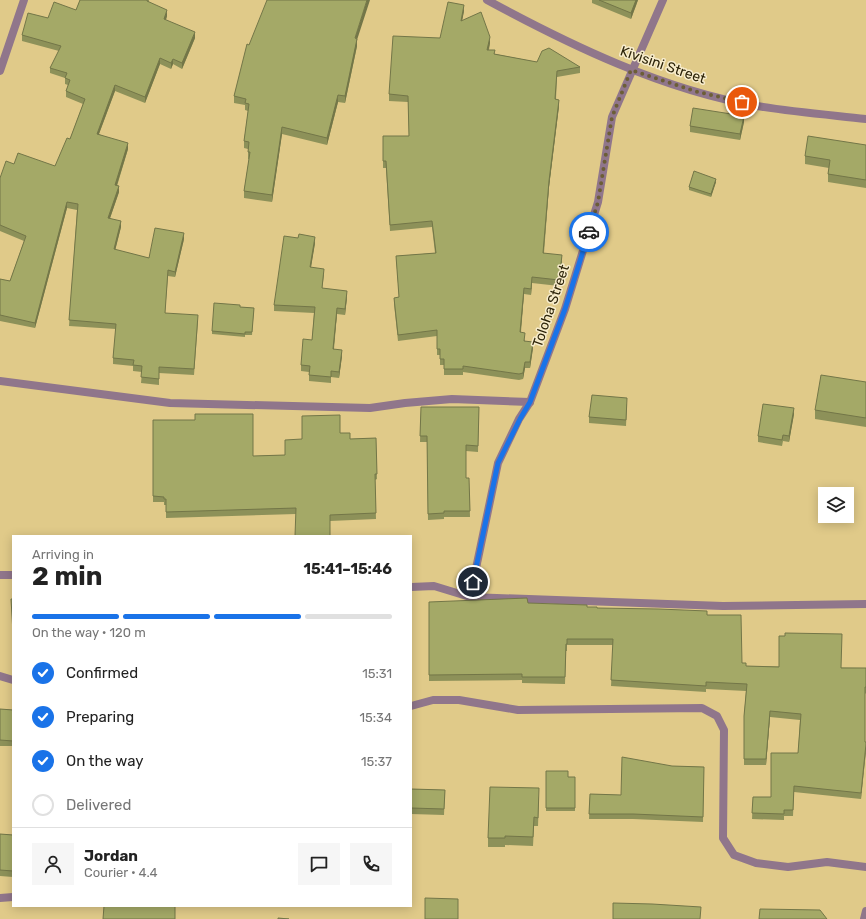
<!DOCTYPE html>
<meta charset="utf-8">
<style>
:root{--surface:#fff;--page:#f6f6f6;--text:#222;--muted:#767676;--line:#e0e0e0;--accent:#1a73e8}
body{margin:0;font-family:Rubik,sans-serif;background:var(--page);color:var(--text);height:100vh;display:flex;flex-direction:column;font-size:15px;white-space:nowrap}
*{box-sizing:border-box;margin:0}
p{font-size:13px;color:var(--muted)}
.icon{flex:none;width:22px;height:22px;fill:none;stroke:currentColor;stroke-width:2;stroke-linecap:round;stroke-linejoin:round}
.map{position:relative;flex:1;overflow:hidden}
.side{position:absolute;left:12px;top:535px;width:400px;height:372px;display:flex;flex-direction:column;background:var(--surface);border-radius:0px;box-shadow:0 2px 10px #0003}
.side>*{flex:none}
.controls{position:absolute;left:818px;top:487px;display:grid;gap:8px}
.controls a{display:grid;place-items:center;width:36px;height:36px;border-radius:0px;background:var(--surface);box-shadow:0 2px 10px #0003;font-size:20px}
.pin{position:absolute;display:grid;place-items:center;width:34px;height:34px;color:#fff;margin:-17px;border:2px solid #fff;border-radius:50%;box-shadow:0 1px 4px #0007}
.courier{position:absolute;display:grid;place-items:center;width:40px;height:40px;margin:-20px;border:3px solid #1a73e8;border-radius:50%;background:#fff;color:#222;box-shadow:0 1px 5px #0007}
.overview em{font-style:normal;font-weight:700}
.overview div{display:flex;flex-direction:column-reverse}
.overview{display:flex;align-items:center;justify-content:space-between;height:68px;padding:0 20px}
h1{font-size:26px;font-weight:700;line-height:30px}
.bar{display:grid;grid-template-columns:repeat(4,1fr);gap:6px 4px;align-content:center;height:48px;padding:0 20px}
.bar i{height:5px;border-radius:3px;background:var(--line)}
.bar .on{background:var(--accent)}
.bar p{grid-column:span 4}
.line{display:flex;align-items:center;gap:10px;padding:0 20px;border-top:1px solid var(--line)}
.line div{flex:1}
.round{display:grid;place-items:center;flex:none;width:42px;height:42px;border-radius:0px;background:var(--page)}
ol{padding:0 20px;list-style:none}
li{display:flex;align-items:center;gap:12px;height:44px}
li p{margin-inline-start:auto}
li .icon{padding:4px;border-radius:50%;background:var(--accent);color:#fff;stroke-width:4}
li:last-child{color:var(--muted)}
li i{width:22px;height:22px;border:2px solid var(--line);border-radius:50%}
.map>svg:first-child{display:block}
</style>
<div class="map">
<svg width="866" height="919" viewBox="0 0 866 919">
<rect width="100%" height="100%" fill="#e0ca89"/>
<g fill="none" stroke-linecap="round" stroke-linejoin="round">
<g stroke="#90768b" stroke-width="8">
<path d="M 487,0 C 570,45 663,90 757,106 C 793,112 830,115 866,119"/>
<polyline points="0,71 24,0"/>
<polyline points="0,381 170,403 370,408 405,403 452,399 530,402"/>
<polyline points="0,575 13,575"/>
<polyline points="411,587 434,586 470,597 723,606 866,604"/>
<polyline points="470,597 498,463 519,419 530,402 565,309 598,202 612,117 663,0"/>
<polyline points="0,676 13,680"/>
<polyline points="411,706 433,700 459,700 518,710 702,708 717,716 724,730 723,838 734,855 756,863 788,867 827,862 866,867"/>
<polyline points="0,898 13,897"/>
<polyline points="864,919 866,911"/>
</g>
</g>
<g fill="#8d9159">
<polygon points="80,0 149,0 149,2 167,16 166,20 195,38 182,69 173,64 171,69 160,64 145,103 115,91 99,134 128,149 117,186 119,192 110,218 121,227 115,250 149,258 184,239 175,277 168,276 165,313 198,321 194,375 159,373 159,385 141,383 142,372 133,371 133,366 113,364 113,358 116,329 69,326 77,210 67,208 35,328 0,321 0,279 10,281 24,241 0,231 0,178 14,164 55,166 70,139 83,104 66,97 66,91 68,85 65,84 65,78 50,73 50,68 59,51 22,41 22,35 48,18 76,10"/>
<polygon points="592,0 638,0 631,19 592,3"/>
<polygon points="464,11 462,20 490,43 489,50 495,54 537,62 580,67 580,73 557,77 556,99 559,106 549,187 544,253 562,261 559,286 532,283 531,295 524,294 521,332 525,341 533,348 530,368 525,368 523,379 519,380 463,372 463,375 444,375 444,365 440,365 440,355 437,355 437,336 398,341 394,304 394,298 399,297 396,256 435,253 432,227 390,231 386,168 383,168 383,136 409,136 408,102 389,101 389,94"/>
<polygon points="357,40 357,46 345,103 338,102 327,145 282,134 272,202 244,198 244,191 249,159 248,159 248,149 244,148 244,141 248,111 245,110 245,105 234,103 234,96 249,45"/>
<polygon points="744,122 740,140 690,132 690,126"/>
<polygon points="866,145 866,188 828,182 828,174 829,168 805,164 805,156"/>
<polygon points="716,182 711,197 689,190 689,187"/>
<polygon points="315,243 311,267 324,275 322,289 347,297 345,315 337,314 334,349 342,356 339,378 331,377 331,383 309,381 309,372 301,371 301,365 312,340 314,313 274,311 274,305"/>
<polygon points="240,307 254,308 252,335 245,335 245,337 212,334 212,331"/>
<polygon points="866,382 866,427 815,419 815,410"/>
<polygon points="627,404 626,426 589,423 589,417"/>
<polygon points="421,407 479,407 478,452 466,451 466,478 469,478 470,517 444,517 444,519 428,520 427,442 420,442"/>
<polygon points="794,414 789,442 783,441 782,446 758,442 758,436"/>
<polygon points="153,420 253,456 285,455 302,439 340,433 350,439 376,438 377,479 375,480 376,519 330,521 296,514 166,518 166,505 164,505 164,502 153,502"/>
<polygon points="429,602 528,603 587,607 597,608 707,615 742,663 746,666 866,668 866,694 865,693 861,799 794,792 793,816 784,816 784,820 752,819 753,797 771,797 798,753 800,720 770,717 766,765 744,765 744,716 746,691 706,689 706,692 611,686 613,645 567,645 567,651 566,651 565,684 522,683 522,680 429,681"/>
<polygon points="0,709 13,710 13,746 0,746"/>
<polygon points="672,766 704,767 703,822 633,819 589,819 590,794 621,795"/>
<polygon points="546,771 568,777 575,777 575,811 546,811"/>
<polygon points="411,789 445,790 444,815 411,814"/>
<polygon points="539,797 538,826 534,826 533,846 505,845 505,847 488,847 488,838"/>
<polygon points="0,834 13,835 13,877 0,876"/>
</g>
<g fill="#737648">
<polygon points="367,0 370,0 357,40 357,46 345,103 345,96 355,38"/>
<polygon points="636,0 638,0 631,19 631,13"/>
<polygon points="464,5 464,11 461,27 461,21"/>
<polygon points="167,10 167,16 164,25 164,19"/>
<polygon points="195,32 195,38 182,69 182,63"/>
<polygon points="490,37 490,43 487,56 487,50"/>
<polygon points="160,58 160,64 145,103 145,97"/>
<polygon points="173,59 173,64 171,69 171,63"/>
<polygon points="115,85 115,91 97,139 97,134"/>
<polygon points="338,95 338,102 327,145 327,138"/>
<polygon points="559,100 559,106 549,187 543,259 549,181"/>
<polygon points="744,116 744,122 740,140 740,134"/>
<polygon points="282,127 282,134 272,202 272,195"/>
<polygon points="128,143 128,149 115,191 115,185"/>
<polygon points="716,179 716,182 711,197 711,194"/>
<polygon points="119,186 119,192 108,224 108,218"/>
<polygon points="67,202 67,208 35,328 35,323"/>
<polygon points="121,221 121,227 114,255 114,249"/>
<polygon points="184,233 184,239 175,277 175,272"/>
<polygon points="315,237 315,243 310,273 310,267"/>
<polygon points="562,255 562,261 559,286 559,280"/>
<polygon points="532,277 532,283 531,295 531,289"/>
<polygon points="524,288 524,294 520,339 520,332"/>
<polygon points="347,291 347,297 345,315 345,309"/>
<polygon points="337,308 337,314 333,355 333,349"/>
<polygon points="533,342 533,348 530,368 530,362"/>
<polygon points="342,350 342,356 339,378 339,372"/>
<polygon points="525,362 525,368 523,379 523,373"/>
<polygon points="794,408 794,414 789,442 789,436"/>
<polygon points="770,711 770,717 766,765 766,759"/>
<polygon points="866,744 866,751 861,799 861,793"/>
</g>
<g fill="#a4a967" stroke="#737648">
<polygon points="80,0 147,0 147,1 167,10 164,19 195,32 182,63 173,59 171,63 160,58 145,97 115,85 97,134 128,143 115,185 119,186 108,218 121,221 114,249 149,258 155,228 184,233 175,272 168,270 165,313 198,315 194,369 159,367 159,379 141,377 142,366 133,365 134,360 113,358 116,324 69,320 78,204 67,202 35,323 0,315 0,279 10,281 26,236 0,225 0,178 6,161 14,164 18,153 55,166 67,138 70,139 85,99 66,91 70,80 65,78 67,73 50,68 61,46 22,35 28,13 48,18 54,2 76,10"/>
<polygon points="267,0 367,0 355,38 357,39 345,96 338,95 327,138 282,127 272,195 244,191 250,152 248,152 249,142 244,141 249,104 245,103 246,99 234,96 247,44 249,45"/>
<polygon points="599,0 636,0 631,13"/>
<polygon points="448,2 464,5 461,21 481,12 490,37 487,50 495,50 494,54 537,62 542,51 549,48 580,67 557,71 555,99 559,100 549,181 543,253 562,255 559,280 532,277 531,289 524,288 520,332 525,333 524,341 533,342 530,362 525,362 523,373 519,374 463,366 463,369 444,369 444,359 440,359 440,349 437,349 437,330 398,335 394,298 399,297 396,256 436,253 432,221 390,225 386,161 383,161 383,136 409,136 408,96 389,94 393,36 440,38"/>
<polygon points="693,108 744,116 740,134 690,126"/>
<polygon points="808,136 866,145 866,180 828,174 830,160 805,156"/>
<polygon points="694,171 716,179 711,194 689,187"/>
<polygon points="299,234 315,237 310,267 324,269 322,288 347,291 345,309 337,308 333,349 342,350 339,372 331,371 331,377 309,375 310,366 301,365 303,339 312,340 315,307 274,305 284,236 298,238"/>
<polygon points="214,303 240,305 240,307 254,308 252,332 245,332 245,334 212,331"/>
<polygon points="821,375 866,382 866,418 815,410"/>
<polygon points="592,395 627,398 626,420 589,417"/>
<polygon points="763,404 794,408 789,436 783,435 782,440 758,436"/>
<polygon points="421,407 479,407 478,446 466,445 466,478 469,478 470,511 444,511 444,513 428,514 427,436 420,436"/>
<polygon points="195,414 253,414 253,456 285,455 285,440 302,439 302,416 340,415 340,433 350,433 350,439 376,438 377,474 375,474 376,513 330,515 330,536 295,536 296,508 166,512 166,499 164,499 164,497 153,496 153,420 195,420"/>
<polygon points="527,598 528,603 587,605 587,607 597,607 597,608 659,609 707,611 707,615 741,615 742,663 746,663 746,666 779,667 779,636 785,636 785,633 842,634 841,668 866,668 866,687 865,687 865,742 866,742 866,744 861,793 794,786 793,810 784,810 784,814 752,813 753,797 771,797 771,753 798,753 801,714 770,711 766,759 744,759 744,716 747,684 706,682 706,686 611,680 613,639 567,639 567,644 566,644 565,677 522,677 522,674 429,675 429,602"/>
<polygon points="11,599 13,599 13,633"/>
<polygon points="0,709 13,710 13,741 0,740"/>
<polygon points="622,757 672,766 704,767 703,817 633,814 589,814 590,794 621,795"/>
<polygon points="546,771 568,771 568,777 575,777 575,808 546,808"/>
<polygon points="490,787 539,788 538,818 534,817 533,837 505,836 505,838 488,838"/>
<polygon points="411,789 445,790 444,809 411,808"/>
<polygon points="0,834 13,835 13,871 0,870"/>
<polygon points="425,898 458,899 458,919 425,919"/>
<polygon points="613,903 652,904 701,907 700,919 613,919"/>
<polygon points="104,906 175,906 175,919 103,919"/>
<polygon points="760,909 820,910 827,919 759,919"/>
<polygon points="278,918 289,919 278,919"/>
</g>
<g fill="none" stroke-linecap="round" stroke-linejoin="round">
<polyline stroke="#6c5e36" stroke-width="4" stroke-dasharray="0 7.2" points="589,232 598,202 612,117 631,70 698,92 742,102"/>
<polyline stroke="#1a73e8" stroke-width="5" points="473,582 498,463 520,419 530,402 565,309 589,232"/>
</g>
<g text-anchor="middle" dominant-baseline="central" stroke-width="3" stroke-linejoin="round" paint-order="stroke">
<g font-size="14" fill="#2d2409" stroke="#f7eccc">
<text transform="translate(663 65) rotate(19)">Kivisini Street</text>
<text transform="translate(551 306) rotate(-71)">Toloha Street</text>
</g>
</g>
</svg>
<div class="controls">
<a><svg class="icon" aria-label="layers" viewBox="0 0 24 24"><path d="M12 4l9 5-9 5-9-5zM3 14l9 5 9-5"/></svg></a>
</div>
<div class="pin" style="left:742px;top:102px;background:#ea580c"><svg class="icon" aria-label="bag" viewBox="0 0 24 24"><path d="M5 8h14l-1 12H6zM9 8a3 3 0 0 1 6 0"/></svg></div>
<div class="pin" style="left:473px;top:582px;background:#1f2937"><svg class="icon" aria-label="home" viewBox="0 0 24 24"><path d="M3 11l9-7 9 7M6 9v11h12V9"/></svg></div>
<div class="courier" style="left:589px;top:232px"><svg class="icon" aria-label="car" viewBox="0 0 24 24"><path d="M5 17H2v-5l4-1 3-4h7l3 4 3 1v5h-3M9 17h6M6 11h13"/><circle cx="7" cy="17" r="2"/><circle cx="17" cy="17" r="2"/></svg></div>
<section class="side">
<div class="overview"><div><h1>2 min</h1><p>Arriving in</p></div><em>15:41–15:46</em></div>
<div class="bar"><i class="on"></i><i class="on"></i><i class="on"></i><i></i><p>On the way · 120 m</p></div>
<ol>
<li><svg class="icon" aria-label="check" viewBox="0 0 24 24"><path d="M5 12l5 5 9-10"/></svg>Confirmed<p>15:31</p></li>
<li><svg class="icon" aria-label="check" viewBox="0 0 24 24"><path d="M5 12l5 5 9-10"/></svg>Preparing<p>15:34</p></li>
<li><svg class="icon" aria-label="check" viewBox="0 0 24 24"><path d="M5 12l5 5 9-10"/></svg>On the way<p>15:37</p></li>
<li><i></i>Delivered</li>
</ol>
<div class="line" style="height:72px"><a class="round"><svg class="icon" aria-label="person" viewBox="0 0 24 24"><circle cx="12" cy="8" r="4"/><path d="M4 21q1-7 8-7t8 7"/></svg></a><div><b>Jordan</b><p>Courier · 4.4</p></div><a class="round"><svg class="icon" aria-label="chat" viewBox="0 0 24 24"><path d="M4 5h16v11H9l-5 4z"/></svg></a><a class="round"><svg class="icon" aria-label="phone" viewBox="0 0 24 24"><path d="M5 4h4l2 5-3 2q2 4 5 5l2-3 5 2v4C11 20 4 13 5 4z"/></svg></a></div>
</section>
</div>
